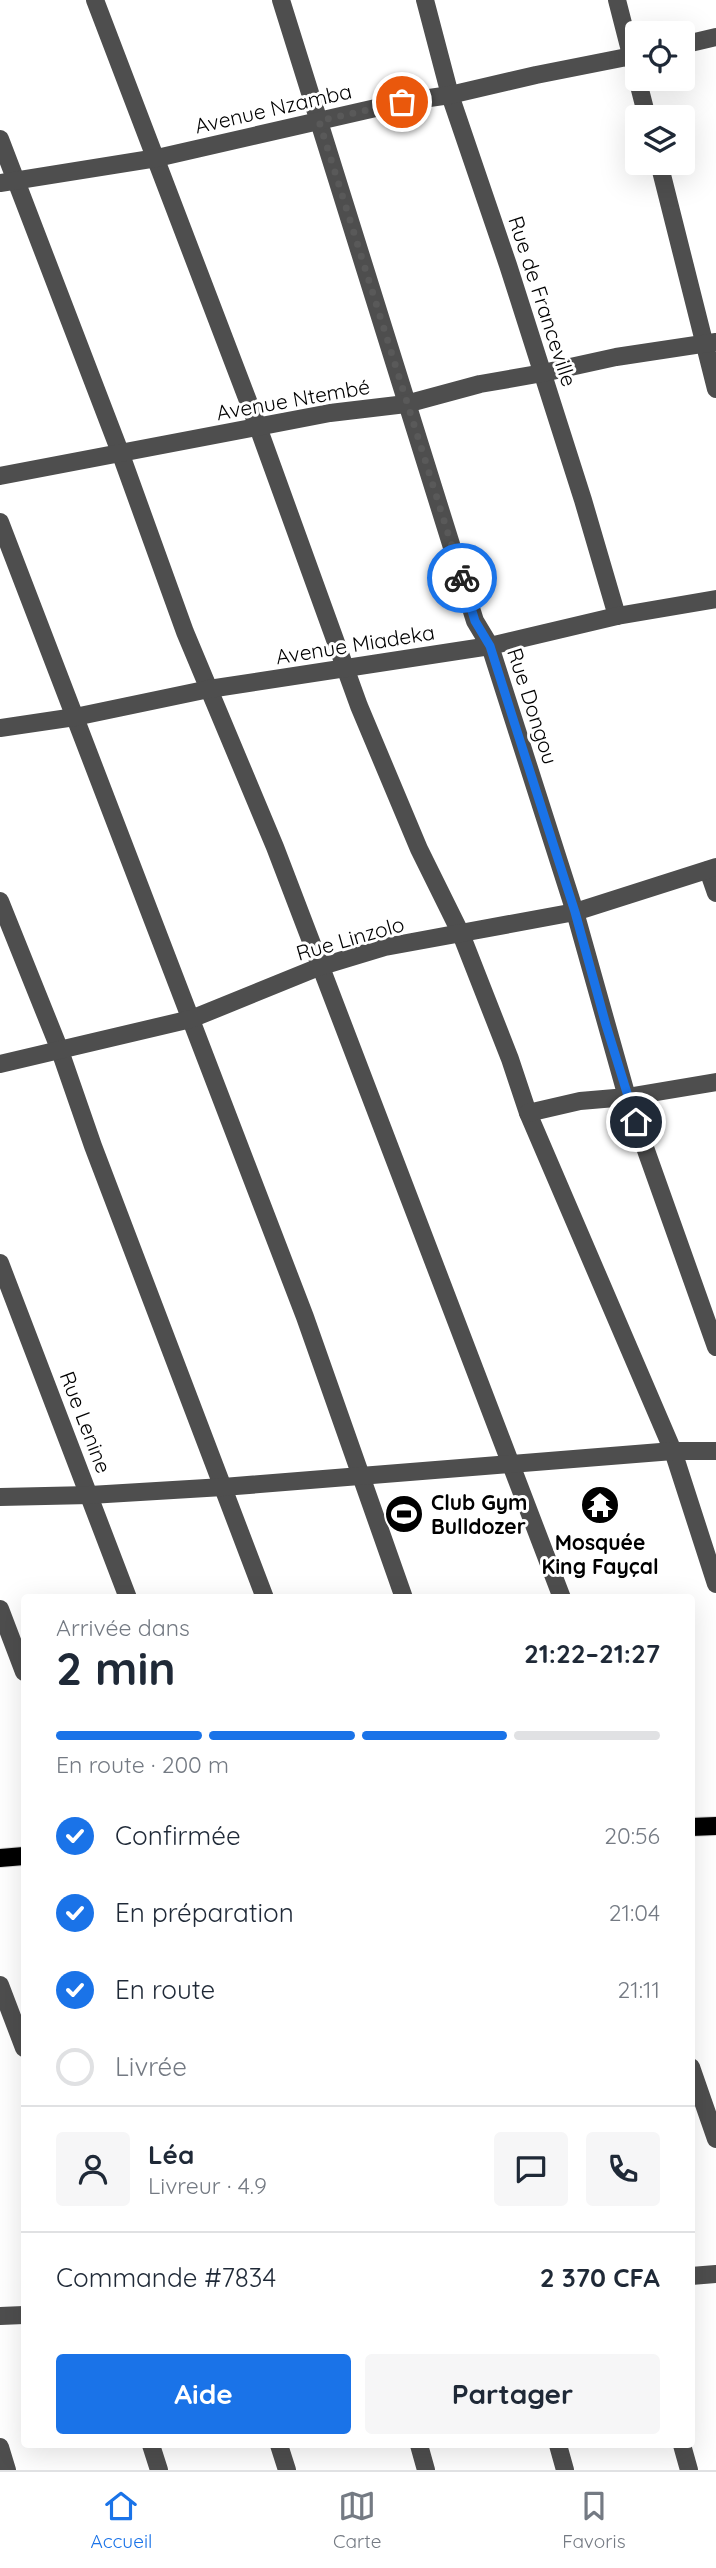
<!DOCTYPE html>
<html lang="fr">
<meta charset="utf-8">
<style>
:root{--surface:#fff;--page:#f6f6f7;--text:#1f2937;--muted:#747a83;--line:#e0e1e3;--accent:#1a73e8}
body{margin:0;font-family:Quicksand,sans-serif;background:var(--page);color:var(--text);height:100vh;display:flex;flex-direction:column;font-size:26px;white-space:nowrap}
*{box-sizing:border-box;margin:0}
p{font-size:23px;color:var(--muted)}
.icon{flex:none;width:38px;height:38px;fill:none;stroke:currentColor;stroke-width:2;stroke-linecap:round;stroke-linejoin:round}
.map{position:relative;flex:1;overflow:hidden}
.sheet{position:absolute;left:21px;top:1594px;width:674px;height:854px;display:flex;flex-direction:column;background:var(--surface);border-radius:7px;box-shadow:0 7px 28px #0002}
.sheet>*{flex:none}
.buttons{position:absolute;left:625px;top:21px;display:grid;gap:14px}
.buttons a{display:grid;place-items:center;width:70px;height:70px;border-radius:7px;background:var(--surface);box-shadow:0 7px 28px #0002;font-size:35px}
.pin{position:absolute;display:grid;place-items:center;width:60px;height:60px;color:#fff;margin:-30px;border:4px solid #fff;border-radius:50%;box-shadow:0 2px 7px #0007}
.courier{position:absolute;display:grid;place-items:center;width:70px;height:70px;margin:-35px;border:5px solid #1a73e8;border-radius:50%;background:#fff;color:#222;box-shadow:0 2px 9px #0007}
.head em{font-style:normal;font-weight:800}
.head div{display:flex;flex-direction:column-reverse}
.head{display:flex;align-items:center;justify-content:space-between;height:119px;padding:0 35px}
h1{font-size:46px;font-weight:800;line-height:52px}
.bar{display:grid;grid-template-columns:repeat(4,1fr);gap:10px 7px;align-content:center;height:84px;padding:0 35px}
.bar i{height:9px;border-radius:5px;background:var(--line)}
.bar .current{background:var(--accent)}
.bar p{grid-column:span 4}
.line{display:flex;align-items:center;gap:18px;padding:0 35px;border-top:2px solid var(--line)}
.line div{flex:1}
.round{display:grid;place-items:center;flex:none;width:74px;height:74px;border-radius:7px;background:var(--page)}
ol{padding:0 35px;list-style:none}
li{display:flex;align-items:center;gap:21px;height:77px}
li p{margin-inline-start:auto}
li .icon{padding:7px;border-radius:50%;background:var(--accent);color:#fff;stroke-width:4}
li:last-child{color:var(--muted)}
li i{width:38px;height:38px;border:4px solid var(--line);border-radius:50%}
.primary-button{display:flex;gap:14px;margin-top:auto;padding:14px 35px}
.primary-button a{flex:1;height:80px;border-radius:7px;background:var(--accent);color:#fff;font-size:28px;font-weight:800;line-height:80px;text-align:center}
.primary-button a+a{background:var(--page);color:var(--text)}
.tabs{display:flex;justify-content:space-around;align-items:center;height:98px;border-top:2px solid var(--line);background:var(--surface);font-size:19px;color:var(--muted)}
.tabs a{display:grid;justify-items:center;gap:4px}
.tabs .current{color:var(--accent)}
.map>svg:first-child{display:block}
</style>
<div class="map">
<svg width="716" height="2470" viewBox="0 0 716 2470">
<rect width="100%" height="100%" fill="#fff"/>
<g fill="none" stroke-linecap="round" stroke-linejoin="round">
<defs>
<g id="major">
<polyline points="691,1827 716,1826"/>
<polyline points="0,1858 24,1856"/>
</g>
</defs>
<use href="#major" stroke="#dbdbdb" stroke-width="20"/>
<g stroke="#4e4e4e" stroke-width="18">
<polyline points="95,0 258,427 359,706 419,849 461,934 510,1059 528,1113 673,1451 716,1584"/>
<polyline points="281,0 475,621 490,646 575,912 627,1097 716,1347"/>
<polyline points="425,0 450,95 508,265 583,500 617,616"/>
<polyline points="617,0 647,117"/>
<polyline points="682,45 716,37"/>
<polyline points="0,139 120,452 185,632 275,847 562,1598"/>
<polyline points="659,163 716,389"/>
<polyline points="0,183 157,158 402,102 450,95 536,75 637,55"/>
<polyline points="0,476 330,413 406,404 480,384 543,373 616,357 716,342"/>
<polyline points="0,522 305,1317 404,1598"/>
<polyline points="0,728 75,717 209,689 490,646 617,616 716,599"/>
<polyline points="708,870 716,893"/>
<polyline points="0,901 59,1048 93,1146 265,1598"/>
<polyline points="0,1064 191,1019 319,967 385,947 575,912 716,867"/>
<polyline points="528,1113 580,1101 627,1097 716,1082"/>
<polyline points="0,1263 128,1598"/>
<polyline points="0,1497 90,1495 223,1487 673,1451 716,1451"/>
<polyline points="0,1609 24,1672"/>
<polyline points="0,1985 24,2048"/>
<polyline points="691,2067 716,2139"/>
<polyline points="691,2276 716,2274"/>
<polyline points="0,2316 24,2315"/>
<polyline points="151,2445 159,2470"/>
<polyline points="279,2445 287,2470"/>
<polyline points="419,2445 426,2470"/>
<polyline points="558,2445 565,2470"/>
<polyline points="682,2445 689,2470"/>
<polyline points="0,2447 7,2470"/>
</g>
<use href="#major" stroke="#000" stroke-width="18"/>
</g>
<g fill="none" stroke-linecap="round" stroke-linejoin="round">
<polyline stroke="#595959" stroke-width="7" stroke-dasharray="0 12.6" points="402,102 319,121 462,578"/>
<polyline stroke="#1a73e8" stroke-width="9" points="462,578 475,621 490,646 515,725 575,912 606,1025 636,1122"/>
</g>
<defs>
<symbol id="temple-disc" viewBox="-11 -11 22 22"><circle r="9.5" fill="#000" stroke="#fff"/><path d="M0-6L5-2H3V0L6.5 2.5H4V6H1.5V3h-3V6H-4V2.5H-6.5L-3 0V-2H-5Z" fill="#fff"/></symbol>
<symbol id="stadium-disc" viewBox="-11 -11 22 22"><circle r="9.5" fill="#000" stroke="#fff"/><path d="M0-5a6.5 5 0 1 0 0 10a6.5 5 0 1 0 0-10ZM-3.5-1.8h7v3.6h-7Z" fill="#fff"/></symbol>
</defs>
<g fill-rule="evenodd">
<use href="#temple-disc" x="578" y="1483" width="44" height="44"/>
<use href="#stadium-disc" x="382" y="1492" width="44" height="44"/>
</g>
<g text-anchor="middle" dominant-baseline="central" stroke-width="6" stroke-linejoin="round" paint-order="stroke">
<g font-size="21" fill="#000" stroke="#fff">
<text transform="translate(273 108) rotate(-13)">Avenue Nzamba</text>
<text transform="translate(543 301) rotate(72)">Rue de Franceville</text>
<text transform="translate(293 399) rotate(-10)">Avenue Ntembé</text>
<text transform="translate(355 644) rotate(-9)">Avenue Miadeka</text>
<text transform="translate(533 706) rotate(72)">Rue Dongou</text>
<text transform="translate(350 938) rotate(-16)">Rue Linzolo</text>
<text transform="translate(86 1422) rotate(69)">Rue Lenine</text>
</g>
<g font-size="21" font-weight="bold" fill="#000" stroke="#fff" text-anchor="start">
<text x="431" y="1502">Club Gym<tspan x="431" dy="24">Bulldozer</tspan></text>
<text x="600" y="1542" text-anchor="middle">Mosquée<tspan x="600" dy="24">King Fayçal</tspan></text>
</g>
</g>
</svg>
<div class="buttons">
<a><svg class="icon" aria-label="locate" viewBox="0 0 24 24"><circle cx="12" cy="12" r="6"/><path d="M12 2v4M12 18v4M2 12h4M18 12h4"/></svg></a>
<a><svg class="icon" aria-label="layers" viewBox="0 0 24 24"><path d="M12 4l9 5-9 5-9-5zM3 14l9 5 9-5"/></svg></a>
</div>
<div class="pin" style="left:402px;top:102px;background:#ea580c"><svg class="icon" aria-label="bag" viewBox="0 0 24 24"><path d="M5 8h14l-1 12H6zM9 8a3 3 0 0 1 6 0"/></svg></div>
<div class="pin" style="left:636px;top:1122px;background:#1f2937"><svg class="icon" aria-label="home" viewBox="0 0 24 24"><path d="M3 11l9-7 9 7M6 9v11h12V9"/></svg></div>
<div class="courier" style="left:462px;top:578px"><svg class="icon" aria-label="bike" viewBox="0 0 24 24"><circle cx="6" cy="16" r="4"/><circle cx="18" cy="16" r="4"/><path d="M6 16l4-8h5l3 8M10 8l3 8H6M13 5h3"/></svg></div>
<section class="sheet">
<div class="head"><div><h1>2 min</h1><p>Arrivée dans</p></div><em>21:22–21:27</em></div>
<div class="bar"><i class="current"></i><i class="current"></i><i class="current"></i><i></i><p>En route · 200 m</p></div>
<ol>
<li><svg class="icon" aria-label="check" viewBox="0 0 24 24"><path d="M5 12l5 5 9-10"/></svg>Confirmée<p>20:56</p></li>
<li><svg class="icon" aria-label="check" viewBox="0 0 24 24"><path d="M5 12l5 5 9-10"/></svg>En préparation<p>21:04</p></li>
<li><svg class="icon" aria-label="check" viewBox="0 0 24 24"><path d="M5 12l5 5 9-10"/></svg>En route<p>21:11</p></li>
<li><i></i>Livrée</li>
</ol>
<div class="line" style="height:126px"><a class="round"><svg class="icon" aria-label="person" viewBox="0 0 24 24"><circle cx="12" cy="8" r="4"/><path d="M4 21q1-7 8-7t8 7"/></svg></a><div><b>Léa</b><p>Livreur · 4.9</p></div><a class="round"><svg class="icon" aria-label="chat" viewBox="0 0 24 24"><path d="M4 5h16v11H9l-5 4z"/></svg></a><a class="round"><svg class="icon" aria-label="phone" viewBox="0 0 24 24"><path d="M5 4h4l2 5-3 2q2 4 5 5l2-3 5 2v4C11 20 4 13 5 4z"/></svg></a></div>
<div class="line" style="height:91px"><div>Commande #7834</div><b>2 370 CFA</b></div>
<div class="primary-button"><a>Aide</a><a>Partager</a></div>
</section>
</div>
<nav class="tabs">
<a class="current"><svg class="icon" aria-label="home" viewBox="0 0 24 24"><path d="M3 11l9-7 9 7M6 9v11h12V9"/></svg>Accueil</a>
<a><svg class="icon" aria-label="map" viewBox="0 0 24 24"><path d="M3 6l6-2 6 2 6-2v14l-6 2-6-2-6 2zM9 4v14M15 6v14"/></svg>Carte</a>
<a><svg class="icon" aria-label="saved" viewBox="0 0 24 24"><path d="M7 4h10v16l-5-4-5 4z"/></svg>Favoris</a>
</nav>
